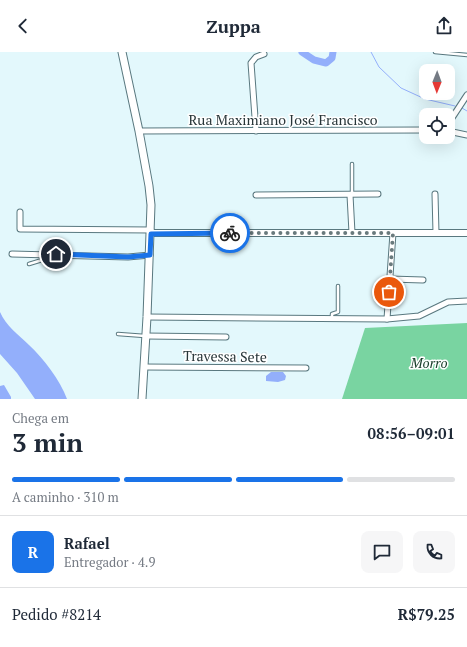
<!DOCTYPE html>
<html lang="pt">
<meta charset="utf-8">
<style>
:root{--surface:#fff;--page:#f6f6f7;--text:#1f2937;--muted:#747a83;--line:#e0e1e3;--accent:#1a73e8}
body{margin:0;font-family:"PT Serif",serif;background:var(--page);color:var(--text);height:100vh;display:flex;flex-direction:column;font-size:15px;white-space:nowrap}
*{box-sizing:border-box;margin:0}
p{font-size:13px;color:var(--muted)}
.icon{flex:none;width:22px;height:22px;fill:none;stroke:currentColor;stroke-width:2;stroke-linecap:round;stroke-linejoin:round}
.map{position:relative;height:347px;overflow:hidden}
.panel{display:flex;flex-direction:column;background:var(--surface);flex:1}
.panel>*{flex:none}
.needle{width:26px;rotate:181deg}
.controls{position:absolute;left:419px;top:12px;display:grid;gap:8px}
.controls a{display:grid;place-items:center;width:36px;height:36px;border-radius:8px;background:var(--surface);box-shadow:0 4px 16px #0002;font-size:20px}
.pin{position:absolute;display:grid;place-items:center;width:34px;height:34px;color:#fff;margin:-17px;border:2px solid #fff;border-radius:50%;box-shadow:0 1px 4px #0007}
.courier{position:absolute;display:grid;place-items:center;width:40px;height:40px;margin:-20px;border:3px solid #1a73e8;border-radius:50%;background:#fff;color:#222;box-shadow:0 1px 5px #0007}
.head em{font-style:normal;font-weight:700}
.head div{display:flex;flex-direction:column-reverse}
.head{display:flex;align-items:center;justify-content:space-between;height:68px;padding:0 12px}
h1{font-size:26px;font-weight:700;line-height:30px}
.bar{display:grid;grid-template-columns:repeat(4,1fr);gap:6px 4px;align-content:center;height:48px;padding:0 12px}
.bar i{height:5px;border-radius:3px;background:var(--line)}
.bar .current{background:var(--accent)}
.bar p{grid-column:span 4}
.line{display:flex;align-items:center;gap:10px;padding:0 12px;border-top:1px solid var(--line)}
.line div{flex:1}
.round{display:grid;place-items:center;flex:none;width:42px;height:42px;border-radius:8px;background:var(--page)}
header{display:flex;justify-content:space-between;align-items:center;height:52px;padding:0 12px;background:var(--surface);font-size:18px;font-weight:700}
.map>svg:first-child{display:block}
</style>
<header><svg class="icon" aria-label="back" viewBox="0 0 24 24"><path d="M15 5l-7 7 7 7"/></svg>Zuppa<svg class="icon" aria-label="share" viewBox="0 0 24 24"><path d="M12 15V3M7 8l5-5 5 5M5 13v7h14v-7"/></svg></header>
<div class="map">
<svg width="467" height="347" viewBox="0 0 467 347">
<rect width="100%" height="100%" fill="#e3f8fc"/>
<polygon fill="#79d4a1" points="467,271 467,347 342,347 365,276"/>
<g fill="#93affb">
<path d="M 0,260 C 6,274 18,282 29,293 C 44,307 60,328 67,347 L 35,347 L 17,321 L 0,302 Z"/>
<polygon points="271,320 283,320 286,324 285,328 278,330 266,329 266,324"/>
<polygon points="4,333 11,345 11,347 0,347 0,334"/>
</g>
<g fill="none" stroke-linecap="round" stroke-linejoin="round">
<g stroke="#93affb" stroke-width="1">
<polyline points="371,0 379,15 401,36 425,47 455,54"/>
<polyline points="462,56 467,59"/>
</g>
<polyline stroke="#93affb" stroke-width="7" points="302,0 314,8 326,11 332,6 333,0"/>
<defs>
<g id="service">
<polyline points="435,0 467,3"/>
<polyline points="352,112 352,143"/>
<polyline points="29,212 52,205"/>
<polyline points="332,266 332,262 338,260 338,234"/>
<polyline points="118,282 145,284"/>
</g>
<g id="minor">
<polyline points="448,72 467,43"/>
<polyline points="139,79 426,78"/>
<polyline points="256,79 251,11 256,5 264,2"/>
<polyline points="448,79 467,83"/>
<polyline points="435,142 436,181"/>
<polyline points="256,143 378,142"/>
<polyline points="350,143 352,181"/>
<polyline points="20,160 20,177 151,178"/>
<polyline points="12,202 128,205 150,203"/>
<polyline points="390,227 423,228"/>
<polyline points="147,265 387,267 419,264 448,250 467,249"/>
<polyline points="387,267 393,181"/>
<polyline points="146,284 226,285"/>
<polyline points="144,315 306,316"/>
</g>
<polyline id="tertiary" points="151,181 467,181"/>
<polyline id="secondary" points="122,0 139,79 149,134 151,153 147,265 142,347"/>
</defs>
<use href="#service" stroke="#59787f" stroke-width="4.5"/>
<use href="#minor" stroke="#59787f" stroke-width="7"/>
<use href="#tertiary" stroke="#59787f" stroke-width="8"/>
<use href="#secondary" stroke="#59787f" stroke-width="9"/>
<use href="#service" stroke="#fff" stroke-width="2.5"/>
<use href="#minor" stroke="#fff" stroke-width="5"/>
<use href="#tertiary" stroke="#fff" stroke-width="6"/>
<use href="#secondary" stroke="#fff" stroke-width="7"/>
</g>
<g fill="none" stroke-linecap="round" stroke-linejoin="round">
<polyline stroke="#697a7d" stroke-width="4" stroke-dasharray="0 7.2" points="230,181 393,181 389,240"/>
<polyline stroke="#1a73e8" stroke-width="5" points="56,202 128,205 150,203 151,182 230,181"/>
</g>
<g text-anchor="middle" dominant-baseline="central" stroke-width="3" stroke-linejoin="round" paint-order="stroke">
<g font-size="14" fill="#283639" stroke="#fff">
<text x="283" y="67">Rua Maximiano José Francisco</text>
<text transform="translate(225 304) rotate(1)">Travessa Sete</text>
</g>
<g font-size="14" font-style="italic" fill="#1a402c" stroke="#fff">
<text x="429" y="310">Morro</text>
</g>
</g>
</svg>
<div class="controls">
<a><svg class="needle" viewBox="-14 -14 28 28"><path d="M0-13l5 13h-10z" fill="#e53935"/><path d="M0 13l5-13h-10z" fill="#747a83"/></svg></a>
<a><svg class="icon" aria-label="locate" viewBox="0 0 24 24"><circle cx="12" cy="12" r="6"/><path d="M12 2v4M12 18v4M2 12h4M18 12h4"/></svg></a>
</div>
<div class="pin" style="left:389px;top:240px;background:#ea580c"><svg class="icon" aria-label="bag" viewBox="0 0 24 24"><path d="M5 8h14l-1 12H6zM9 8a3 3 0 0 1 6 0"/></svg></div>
<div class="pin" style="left:56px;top:202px;background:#1f2937"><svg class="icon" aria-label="home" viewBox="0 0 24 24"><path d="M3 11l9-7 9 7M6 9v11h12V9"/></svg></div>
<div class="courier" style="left:230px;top:181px"><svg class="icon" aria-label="bike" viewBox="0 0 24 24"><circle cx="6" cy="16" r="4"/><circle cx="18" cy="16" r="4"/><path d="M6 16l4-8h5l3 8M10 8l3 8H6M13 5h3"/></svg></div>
</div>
<section class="panel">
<div class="head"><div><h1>3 min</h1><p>Chega em</p></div><em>08:56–09:01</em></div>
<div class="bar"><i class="current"></i><i class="current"></i><i class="current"></i><i></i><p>A caminho · 310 m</p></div>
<div class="line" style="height:72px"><b class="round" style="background:var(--accent);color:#fff">R</b><div><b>Rafael</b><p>Entregador · 4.9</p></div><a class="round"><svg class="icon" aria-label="chat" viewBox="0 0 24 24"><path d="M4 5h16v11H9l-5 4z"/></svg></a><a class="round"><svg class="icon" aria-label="phone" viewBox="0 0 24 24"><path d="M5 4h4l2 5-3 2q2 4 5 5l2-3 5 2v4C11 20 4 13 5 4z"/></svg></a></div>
<div class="line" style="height:52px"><div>Pedido #8214</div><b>R$79.25</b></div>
</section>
